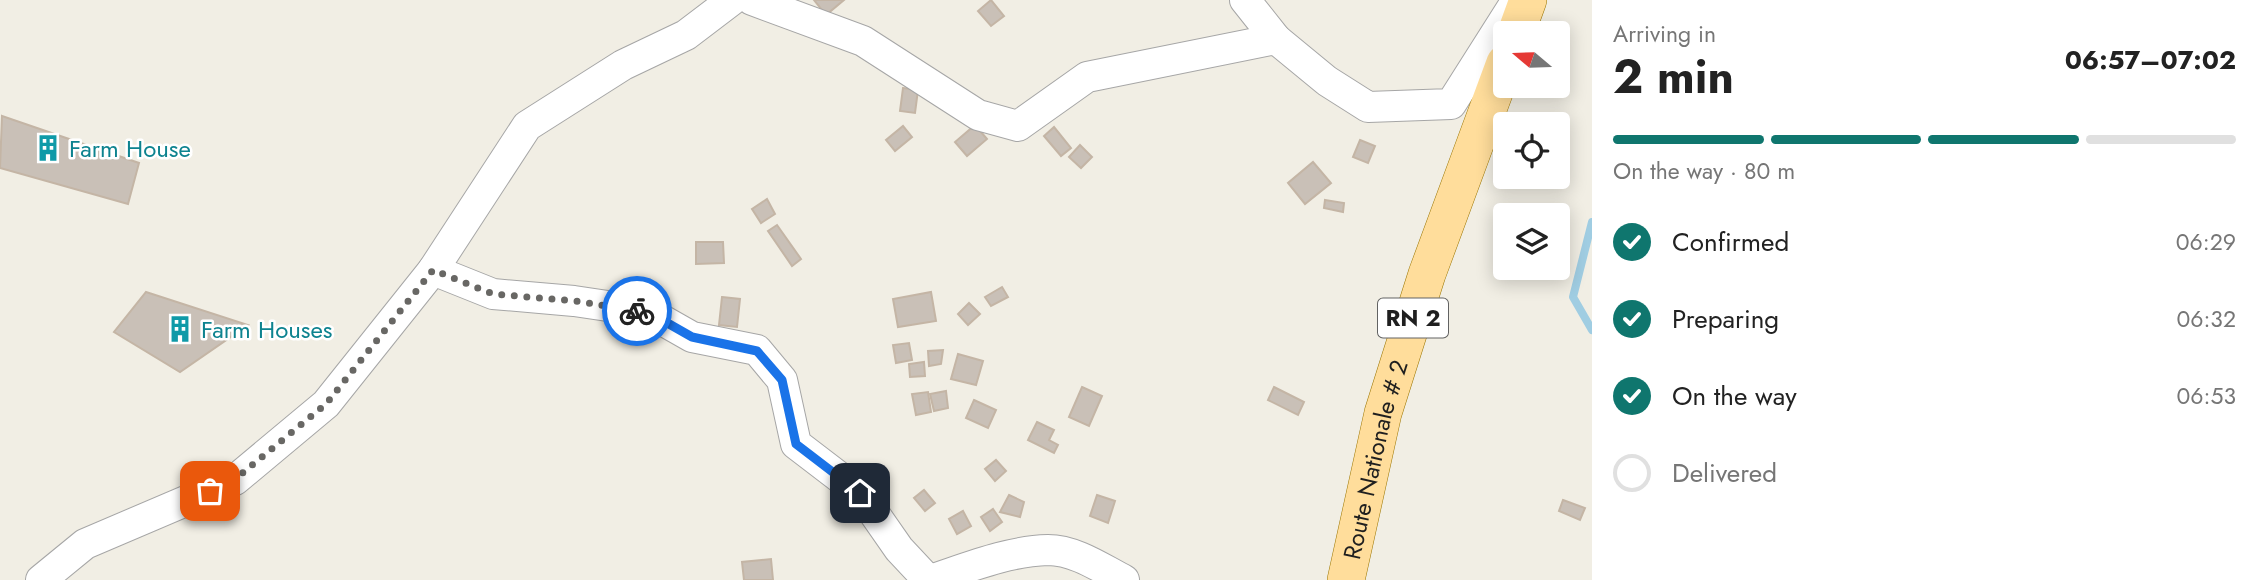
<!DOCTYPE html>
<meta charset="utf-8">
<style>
:root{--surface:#fff;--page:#f6f6f6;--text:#222;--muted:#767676;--line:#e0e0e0;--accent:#0f766e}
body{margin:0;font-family:Jost,sans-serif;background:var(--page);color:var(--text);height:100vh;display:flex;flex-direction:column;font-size:26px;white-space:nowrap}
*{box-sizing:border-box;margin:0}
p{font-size:23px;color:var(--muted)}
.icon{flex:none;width:38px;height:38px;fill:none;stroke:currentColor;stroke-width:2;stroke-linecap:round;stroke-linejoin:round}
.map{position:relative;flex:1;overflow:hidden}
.panel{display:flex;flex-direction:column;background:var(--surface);width:665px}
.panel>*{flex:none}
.needle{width:46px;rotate:289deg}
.controls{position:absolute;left:1493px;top:21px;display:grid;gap:14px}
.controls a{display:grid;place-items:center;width:77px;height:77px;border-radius:7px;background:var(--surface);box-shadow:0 4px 18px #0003;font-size:35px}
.pin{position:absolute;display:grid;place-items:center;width:60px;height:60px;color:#fff;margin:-30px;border-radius:14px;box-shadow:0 4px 10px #0006}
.courier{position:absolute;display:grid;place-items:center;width:70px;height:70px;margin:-35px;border:5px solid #1a73e8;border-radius:50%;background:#fff;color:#222;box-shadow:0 2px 9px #0007}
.overview em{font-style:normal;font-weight:700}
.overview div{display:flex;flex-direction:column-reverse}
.overview{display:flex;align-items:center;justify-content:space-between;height:119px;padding:0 21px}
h1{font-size:46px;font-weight:700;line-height:52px}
.bar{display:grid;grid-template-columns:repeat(4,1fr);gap:10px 7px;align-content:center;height:84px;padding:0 21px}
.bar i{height:9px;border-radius:5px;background:var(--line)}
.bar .active{background:var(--accent)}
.bar p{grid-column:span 4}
ol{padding:0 21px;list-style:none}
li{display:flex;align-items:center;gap:21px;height:77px}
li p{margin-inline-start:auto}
li .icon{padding:7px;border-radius:50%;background:var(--accent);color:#fff;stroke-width:4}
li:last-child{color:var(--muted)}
li i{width:38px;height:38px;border:4px solid var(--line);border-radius:50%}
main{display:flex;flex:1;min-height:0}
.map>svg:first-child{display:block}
</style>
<main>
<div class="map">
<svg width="1592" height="580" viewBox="0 0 1592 580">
<rect width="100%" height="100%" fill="#f1eee4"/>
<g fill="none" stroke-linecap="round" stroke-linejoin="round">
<polyline stroke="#a0cde2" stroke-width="8" points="1592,222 1573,297 1592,330"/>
</g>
<g fill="#c9c0b7" stroke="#c4b5a5" stroke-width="2">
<polygon points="814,0 844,0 826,15"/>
<polygon points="991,0 1004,16 991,26 978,11"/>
<polygon points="903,88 918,90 915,113 900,111"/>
<polygon points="2,116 139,163 128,204 0,168"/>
<polygon points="975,125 987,139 967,156 955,142"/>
<polygon points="903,126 912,137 895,151 886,140"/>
<polygon points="1054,127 1071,148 1061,156 1044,136"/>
<polygon points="1360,140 1375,146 1368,163 1353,157"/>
<polygon points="1080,145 1092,157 1081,168 1069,157"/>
<polygon points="1313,162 1331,183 1305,204 1288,183"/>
<polygon points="767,199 775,214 761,223 752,209"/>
<polygon points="1325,200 1344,203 1343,212 1324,208"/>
<polygon points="777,225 801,259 792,266 768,231"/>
<polygon points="696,242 723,242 724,263 696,264"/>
<polygon points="1002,287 1008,297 991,306 985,297"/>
<polygon points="146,292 248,325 180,372 114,332"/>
<polygon points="931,292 936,321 898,327 893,299"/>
<polygon points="722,297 740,299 737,327 719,325"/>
<polygon points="969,303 980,314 968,325 958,314"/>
<polygon points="909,343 912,360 896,363 893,345"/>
<polygon points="943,350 941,364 929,366 928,351"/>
<polygon points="958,354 983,361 976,385 951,379"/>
<polygon points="924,362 925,376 910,377 909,364"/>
<polygon points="1082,387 1102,396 1089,426 1069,417"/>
<polygon points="1274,387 1304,402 1298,415 1268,400"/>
<polygon points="946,391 948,408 934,411 930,394"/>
<polygon points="928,392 931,412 916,415 912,394"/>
<polygon points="974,400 996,410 988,428 966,418"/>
<polygon points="1037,422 1054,430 1049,440 1058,445 1054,453 1028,440"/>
<polygon points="996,460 1006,471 995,481 985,469"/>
<polygon points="924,490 935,503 925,511 914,498"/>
<polygon points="1009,495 1024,502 1020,517 1000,512"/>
<polygon points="1097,495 1115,501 1108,523 1090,516"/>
<polygon points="1563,500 1585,508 1580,520 1559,511"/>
<polygon points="993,509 1002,522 990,531 981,517"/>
<polygon points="963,511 971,526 957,534 949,519"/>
<polygon points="771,559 773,580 744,580 742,562"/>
</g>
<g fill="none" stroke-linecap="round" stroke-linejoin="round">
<defs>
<g id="minor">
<polyline points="752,0 863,41 978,115 1018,126 1087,77 1276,39"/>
<polyline points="1245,0 1276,39 1327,81 1368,107 1451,104 1517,0"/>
<polyline points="433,270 493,294 574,301 648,312 692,337 757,350 782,380 796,444 860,493 899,549 928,580"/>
<polyline points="41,580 85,544 235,480 326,404 433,270 527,126 623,65 686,35 732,0"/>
<path d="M 930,580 C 967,568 1008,551 1048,550 C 1075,550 1101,568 1124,580"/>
</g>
<g id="major">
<polyline points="1516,33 1528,0"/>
<path id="s1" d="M 1346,580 L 1383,413 L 1427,274 L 1505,63"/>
</g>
</defs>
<use href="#minor" stroke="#a6a6a6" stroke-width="32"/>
<use href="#major" stroke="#9a7500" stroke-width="38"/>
<use href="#minor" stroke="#fff" stroke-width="30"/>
<use href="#major" stroke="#ffdd9b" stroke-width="37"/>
</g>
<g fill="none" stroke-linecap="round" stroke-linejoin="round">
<polyline stroke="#686764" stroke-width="7" stroke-dasharray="0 12.6" points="210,491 234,480 326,404 433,270 493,294 575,301 637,311"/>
<polyline stroke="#1a73e8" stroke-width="9" points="637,311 648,312 692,337 757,351 782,380 796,444 860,493"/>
</g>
<defs>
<symbol id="building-bare" viewBox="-9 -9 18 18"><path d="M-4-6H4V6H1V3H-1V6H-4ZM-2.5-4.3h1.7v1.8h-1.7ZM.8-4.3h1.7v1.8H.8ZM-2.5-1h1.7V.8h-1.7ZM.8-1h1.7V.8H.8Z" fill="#0f9aa8" stroke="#fff" stroke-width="2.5" paint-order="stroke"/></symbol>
</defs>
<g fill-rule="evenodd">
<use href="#building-bare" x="29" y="129" width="38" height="38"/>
<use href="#building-bare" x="161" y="310" width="38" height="38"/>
</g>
<g text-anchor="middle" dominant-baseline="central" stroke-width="5" stroke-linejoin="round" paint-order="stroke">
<rect fill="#fff" stroke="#626262" stroke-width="2" x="1378" y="298.5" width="70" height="39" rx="5"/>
<g font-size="23" font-weight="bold" fill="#1f1f1f">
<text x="1413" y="318">RN 2</text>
</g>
<g font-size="24" fill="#0d838f" stroke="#fff" text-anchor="start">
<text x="69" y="148">Farm House</text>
<text x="201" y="329">Farm Houses</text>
</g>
<g font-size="24" fill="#1f1f1f" stroke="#fff">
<text stroke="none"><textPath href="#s1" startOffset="124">Route Nationale # 2</textPath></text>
</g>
</g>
</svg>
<div class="controls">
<a><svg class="needle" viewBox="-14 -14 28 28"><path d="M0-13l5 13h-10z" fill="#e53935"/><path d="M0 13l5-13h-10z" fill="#767676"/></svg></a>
<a><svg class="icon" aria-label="locate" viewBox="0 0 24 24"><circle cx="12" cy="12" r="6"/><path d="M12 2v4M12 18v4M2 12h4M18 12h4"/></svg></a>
<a><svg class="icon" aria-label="layers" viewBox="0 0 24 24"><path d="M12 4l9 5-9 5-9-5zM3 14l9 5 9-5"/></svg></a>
</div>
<div class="pin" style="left:210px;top:491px;background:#ea580c"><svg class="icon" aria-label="bag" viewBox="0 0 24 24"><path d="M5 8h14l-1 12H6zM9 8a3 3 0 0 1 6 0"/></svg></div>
<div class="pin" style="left:860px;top:493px;background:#1f2937"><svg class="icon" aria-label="home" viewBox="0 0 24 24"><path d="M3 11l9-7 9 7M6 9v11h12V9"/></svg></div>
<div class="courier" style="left:637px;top:311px"><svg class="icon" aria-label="bike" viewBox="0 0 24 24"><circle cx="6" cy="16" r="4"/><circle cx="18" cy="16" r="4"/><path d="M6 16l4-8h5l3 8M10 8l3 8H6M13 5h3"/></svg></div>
</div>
<section class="panel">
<div class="overview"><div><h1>2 min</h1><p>Arriving in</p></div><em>06:57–07:02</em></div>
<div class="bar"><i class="active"></i><i class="active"></i><i class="active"></i><i></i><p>On the way · 80 m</p></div>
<ol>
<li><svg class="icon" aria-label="check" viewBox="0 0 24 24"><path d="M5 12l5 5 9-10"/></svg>Confirmed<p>06:29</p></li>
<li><svg class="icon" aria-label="check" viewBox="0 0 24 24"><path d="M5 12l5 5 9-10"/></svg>Preparing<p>06:32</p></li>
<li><svg class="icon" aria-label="check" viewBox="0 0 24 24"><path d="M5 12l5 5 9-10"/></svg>On the way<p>06:53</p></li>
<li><i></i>Delivered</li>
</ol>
</section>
</main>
